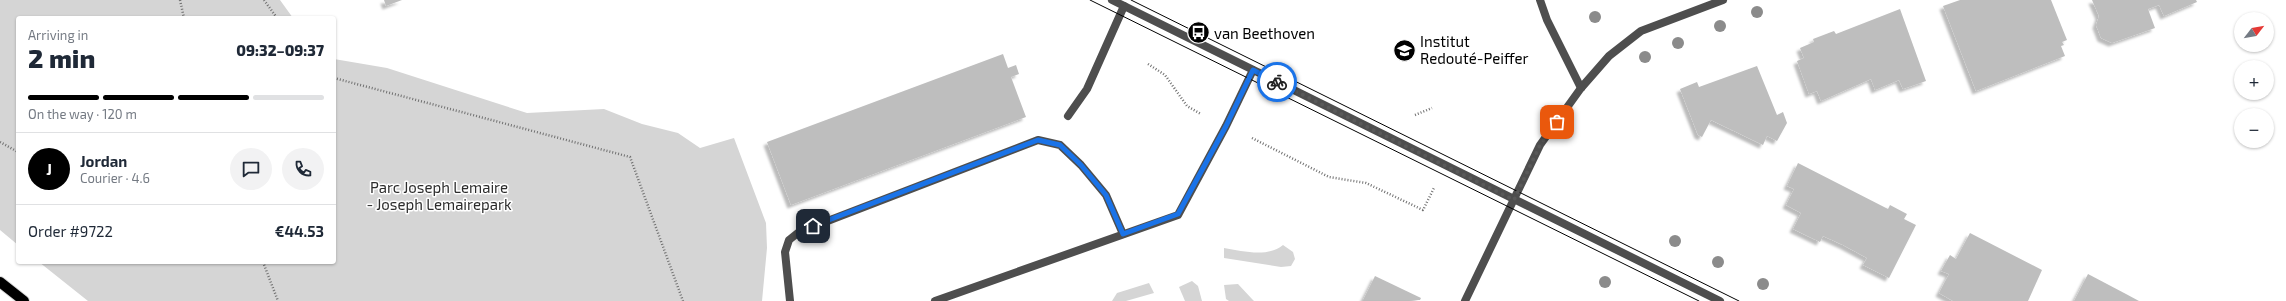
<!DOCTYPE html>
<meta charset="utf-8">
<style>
:root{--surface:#fff;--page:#f2f2f3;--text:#1f2937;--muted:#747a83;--line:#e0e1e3;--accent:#000}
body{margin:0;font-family:"Exo 2",sans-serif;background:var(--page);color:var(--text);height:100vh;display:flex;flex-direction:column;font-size:15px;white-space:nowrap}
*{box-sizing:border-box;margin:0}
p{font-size:13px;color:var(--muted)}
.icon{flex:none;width:22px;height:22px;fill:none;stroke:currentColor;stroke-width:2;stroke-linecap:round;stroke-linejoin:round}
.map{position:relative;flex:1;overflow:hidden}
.panel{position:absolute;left:16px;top:16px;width:320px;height:248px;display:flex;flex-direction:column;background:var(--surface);border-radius:4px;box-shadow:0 1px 3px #0004}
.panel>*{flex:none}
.needle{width:26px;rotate:59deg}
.controls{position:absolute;left:2234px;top:12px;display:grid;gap:8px}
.controls a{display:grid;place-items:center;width:40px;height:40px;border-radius:50%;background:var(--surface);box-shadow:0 1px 3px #0004;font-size:20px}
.pin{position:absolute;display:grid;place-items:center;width:34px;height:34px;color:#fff;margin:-17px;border-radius:8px;box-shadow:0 2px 6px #0006}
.courier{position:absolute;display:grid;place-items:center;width:40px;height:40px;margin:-20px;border:3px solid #1a73e8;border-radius:50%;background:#fff;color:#222;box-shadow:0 1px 5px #0007}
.summary em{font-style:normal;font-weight:800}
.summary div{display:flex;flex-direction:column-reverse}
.summary{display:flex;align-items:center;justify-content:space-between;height:68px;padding:0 12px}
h1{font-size:26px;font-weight:800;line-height:30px}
.bar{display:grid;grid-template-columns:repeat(4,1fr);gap:6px 4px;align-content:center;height:48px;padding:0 12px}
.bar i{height:5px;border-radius:3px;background:var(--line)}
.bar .current{background:var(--accent)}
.bar p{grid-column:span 4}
.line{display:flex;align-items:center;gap:10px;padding:0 12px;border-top:1px solid var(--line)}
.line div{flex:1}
.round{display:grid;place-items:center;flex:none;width:42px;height:42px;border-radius:21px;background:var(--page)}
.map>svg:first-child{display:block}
</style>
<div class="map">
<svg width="2286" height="301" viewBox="0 0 2286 301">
<defs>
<filter id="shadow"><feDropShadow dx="-3.5" dy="3.5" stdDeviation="1" flood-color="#0004"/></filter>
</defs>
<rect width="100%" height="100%" fill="#fff"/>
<g fill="#d5d5d5">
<polygon points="0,0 280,0 293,18 18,18 18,245 0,230"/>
<polygon points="334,59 387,68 527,113 604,109 642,124 678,133 700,148 734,138 766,223 767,248 762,301 88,301 39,262 334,262"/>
<path d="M 1283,245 L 1293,252 L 1295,259 L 1291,266 L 1281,267 L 1224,258 L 1224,248 C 1243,251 1267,258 1283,245 Z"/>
<polygon points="1192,281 1198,286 1202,301 1185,301 1179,287"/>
<polygon points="1149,283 1154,293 1126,301 1112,301 1117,293"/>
<polygon points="1238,284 1252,299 1254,301 1229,301 1226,299 1224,285"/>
</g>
<g fill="#bebebe" filter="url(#shadow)">
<polygon points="384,0 402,0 386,6"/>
<polygon points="1960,0 2051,0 2067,40 2062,42 2064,45 2061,46 2065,56 1976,91 1943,6"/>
<polygon points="2092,0 2196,0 2197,2 2164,16 2159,5 2148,9 2155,28 2112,43 2101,38 2096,25 2099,16"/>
<polygon points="1900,9 1926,81 1903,89 1899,80 1875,90 1871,79 1821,101 1817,91 1809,94 1797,61 1804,58 1800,48 1814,42 1813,39 1834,31 1836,34"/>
<polygon points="1003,54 1008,68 1016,65 1019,74 1011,77 1026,117 791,205 767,142"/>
<polygon points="1757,66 1777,115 1783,112 1787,123 1777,141 1767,136 1763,145 1711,120 1702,137 1698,135 1680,89 1697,82 1699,87"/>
<polygon points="1798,163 1888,209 1890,205 1907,214 1904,219 1916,225 1889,278 1863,265 1867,258 1843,245 1823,236 1820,242 1793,229 1801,213 1786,205 1794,189 1787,186"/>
<polygon points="1970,233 2042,270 2028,301 1953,301 1939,293 1949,274 1941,271 1950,255 1956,259"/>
<polygon points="2088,274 2126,294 2139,301 2074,301"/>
<polygon points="1375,276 1421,298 1420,300 1363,300"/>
</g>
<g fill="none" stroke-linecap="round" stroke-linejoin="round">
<defs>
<polyline id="primary" points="0,282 24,301"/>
</defs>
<use href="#primary" stroke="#dbdbdb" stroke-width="12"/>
<g stroke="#707070" stroke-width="2.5" stroke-dasharray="1 2" stroke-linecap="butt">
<polyline points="180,0 184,18"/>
<polyline points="264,0 277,18"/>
<polyline points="1148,64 1165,75 1187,106 1201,114"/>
<polyline points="334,78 630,157 683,301"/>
<polyline points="1415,115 1432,108"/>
<polyline points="1252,138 1329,177 1366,183 1423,210 1434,188"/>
<polyline points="0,142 18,152"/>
<polyline points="263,262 278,301"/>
</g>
<g stroke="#4e4e4e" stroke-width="8">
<polyline points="1540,0 1547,20 1581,88"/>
<polyline points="1068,116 1087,89 1124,6"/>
<polyline points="790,301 785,252 789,240 799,232 1038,140 1060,145 1081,165 1106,195 1123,234"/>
</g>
<g stroke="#4e4e4e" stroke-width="8">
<polyline points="935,301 1178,215 1226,126 1253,70"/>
<polyline points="1465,301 1540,145 1581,88 1609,56 1641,31 1723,0"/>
</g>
<polyline stroke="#4e4e4e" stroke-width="8" points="1112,0 1720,301"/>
<use href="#primary" stroke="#000" stroke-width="10"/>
<g stroke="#000" stroke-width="1">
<polyline points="1090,0 1699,301"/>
<polyline points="1131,0 1739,301"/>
</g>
</g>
<g fill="#8b8b8b">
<circle cx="1757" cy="12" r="6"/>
<circle cx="1595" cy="17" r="6"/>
<circle cx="1720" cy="26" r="6"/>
<circle cx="1678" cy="43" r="6"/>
<circle cx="1645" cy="57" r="6"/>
<circle cx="1675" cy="241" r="6"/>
<circle cx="1718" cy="262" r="6"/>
<circle cx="1605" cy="282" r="6"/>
<circle cx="1763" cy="284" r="6"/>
</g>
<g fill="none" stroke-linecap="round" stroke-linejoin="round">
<polyline stroke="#595959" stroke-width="4" stroke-dasharray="0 7.2" points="1277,82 1514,200 1540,145 1557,122"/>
<polyline stroke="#1a73e8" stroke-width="5" points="813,226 1038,140 1060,145 1081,165 1106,195 1123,234 1178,214 1226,126 1253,70 1277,82"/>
</g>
<defs>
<symbol id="bus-disc" viewBox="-11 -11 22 22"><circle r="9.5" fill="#000" stroke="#fff"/><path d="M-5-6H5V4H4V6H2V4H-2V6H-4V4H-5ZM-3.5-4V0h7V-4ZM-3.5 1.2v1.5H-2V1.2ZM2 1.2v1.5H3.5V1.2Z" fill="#fff"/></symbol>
<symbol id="school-disc" viewBox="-11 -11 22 22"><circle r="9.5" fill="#000" stroke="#fff"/><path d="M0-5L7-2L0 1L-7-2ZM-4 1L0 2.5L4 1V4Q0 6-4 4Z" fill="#fff"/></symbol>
</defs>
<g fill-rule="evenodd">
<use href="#bus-disc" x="1186" y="20" width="25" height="25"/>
<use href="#school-disc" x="1392" y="38" width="25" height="25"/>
</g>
<g text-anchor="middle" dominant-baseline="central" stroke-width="3" stroke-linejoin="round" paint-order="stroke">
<g font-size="15" fill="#000" stroke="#fff" text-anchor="start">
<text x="1214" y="33">van Beethoven</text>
<text x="1420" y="41">Institut<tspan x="1420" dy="17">Redouté-Peiffer</tspan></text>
</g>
<g font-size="15" fill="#2c2c2c" stroke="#fff">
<text x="439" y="187">Parc Joseph Lemaire<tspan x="439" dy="17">- Joseph Lemairepark</tspan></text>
</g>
</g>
</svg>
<div class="controls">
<a><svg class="needle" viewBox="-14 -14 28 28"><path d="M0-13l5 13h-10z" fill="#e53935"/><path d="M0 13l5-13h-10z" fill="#747a83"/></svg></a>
<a>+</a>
<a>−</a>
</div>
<div class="pin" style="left:1557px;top:122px;background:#ea580c"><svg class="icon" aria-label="bag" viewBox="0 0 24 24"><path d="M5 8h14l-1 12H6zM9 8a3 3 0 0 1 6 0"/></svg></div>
<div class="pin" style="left:813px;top:226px;background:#1f2937"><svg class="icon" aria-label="home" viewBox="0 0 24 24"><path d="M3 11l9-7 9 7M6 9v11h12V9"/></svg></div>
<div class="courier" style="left:1277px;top:82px"><svg class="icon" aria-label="bike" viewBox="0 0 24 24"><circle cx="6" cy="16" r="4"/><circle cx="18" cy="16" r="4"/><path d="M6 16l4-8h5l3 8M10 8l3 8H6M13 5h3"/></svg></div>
<section class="panel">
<div class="summary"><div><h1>2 min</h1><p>Arriving in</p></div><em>09:32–09:37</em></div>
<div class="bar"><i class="current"></i><i class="current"></i><i class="current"></i><i></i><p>On the way · 120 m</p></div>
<div class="line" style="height:72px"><b class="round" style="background:var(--accent);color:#fff">J</b><div><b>Jordan</b><p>Courier · 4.6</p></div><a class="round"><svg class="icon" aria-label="chat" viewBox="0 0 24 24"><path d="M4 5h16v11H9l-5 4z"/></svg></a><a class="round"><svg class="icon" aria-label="phone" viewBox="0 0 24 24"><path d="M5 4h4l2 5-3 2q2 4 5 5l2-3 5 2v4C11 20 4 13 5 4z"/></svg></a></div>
<div class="line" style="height:52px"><div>Order #9722</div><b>€44.53</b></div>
</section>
</div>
